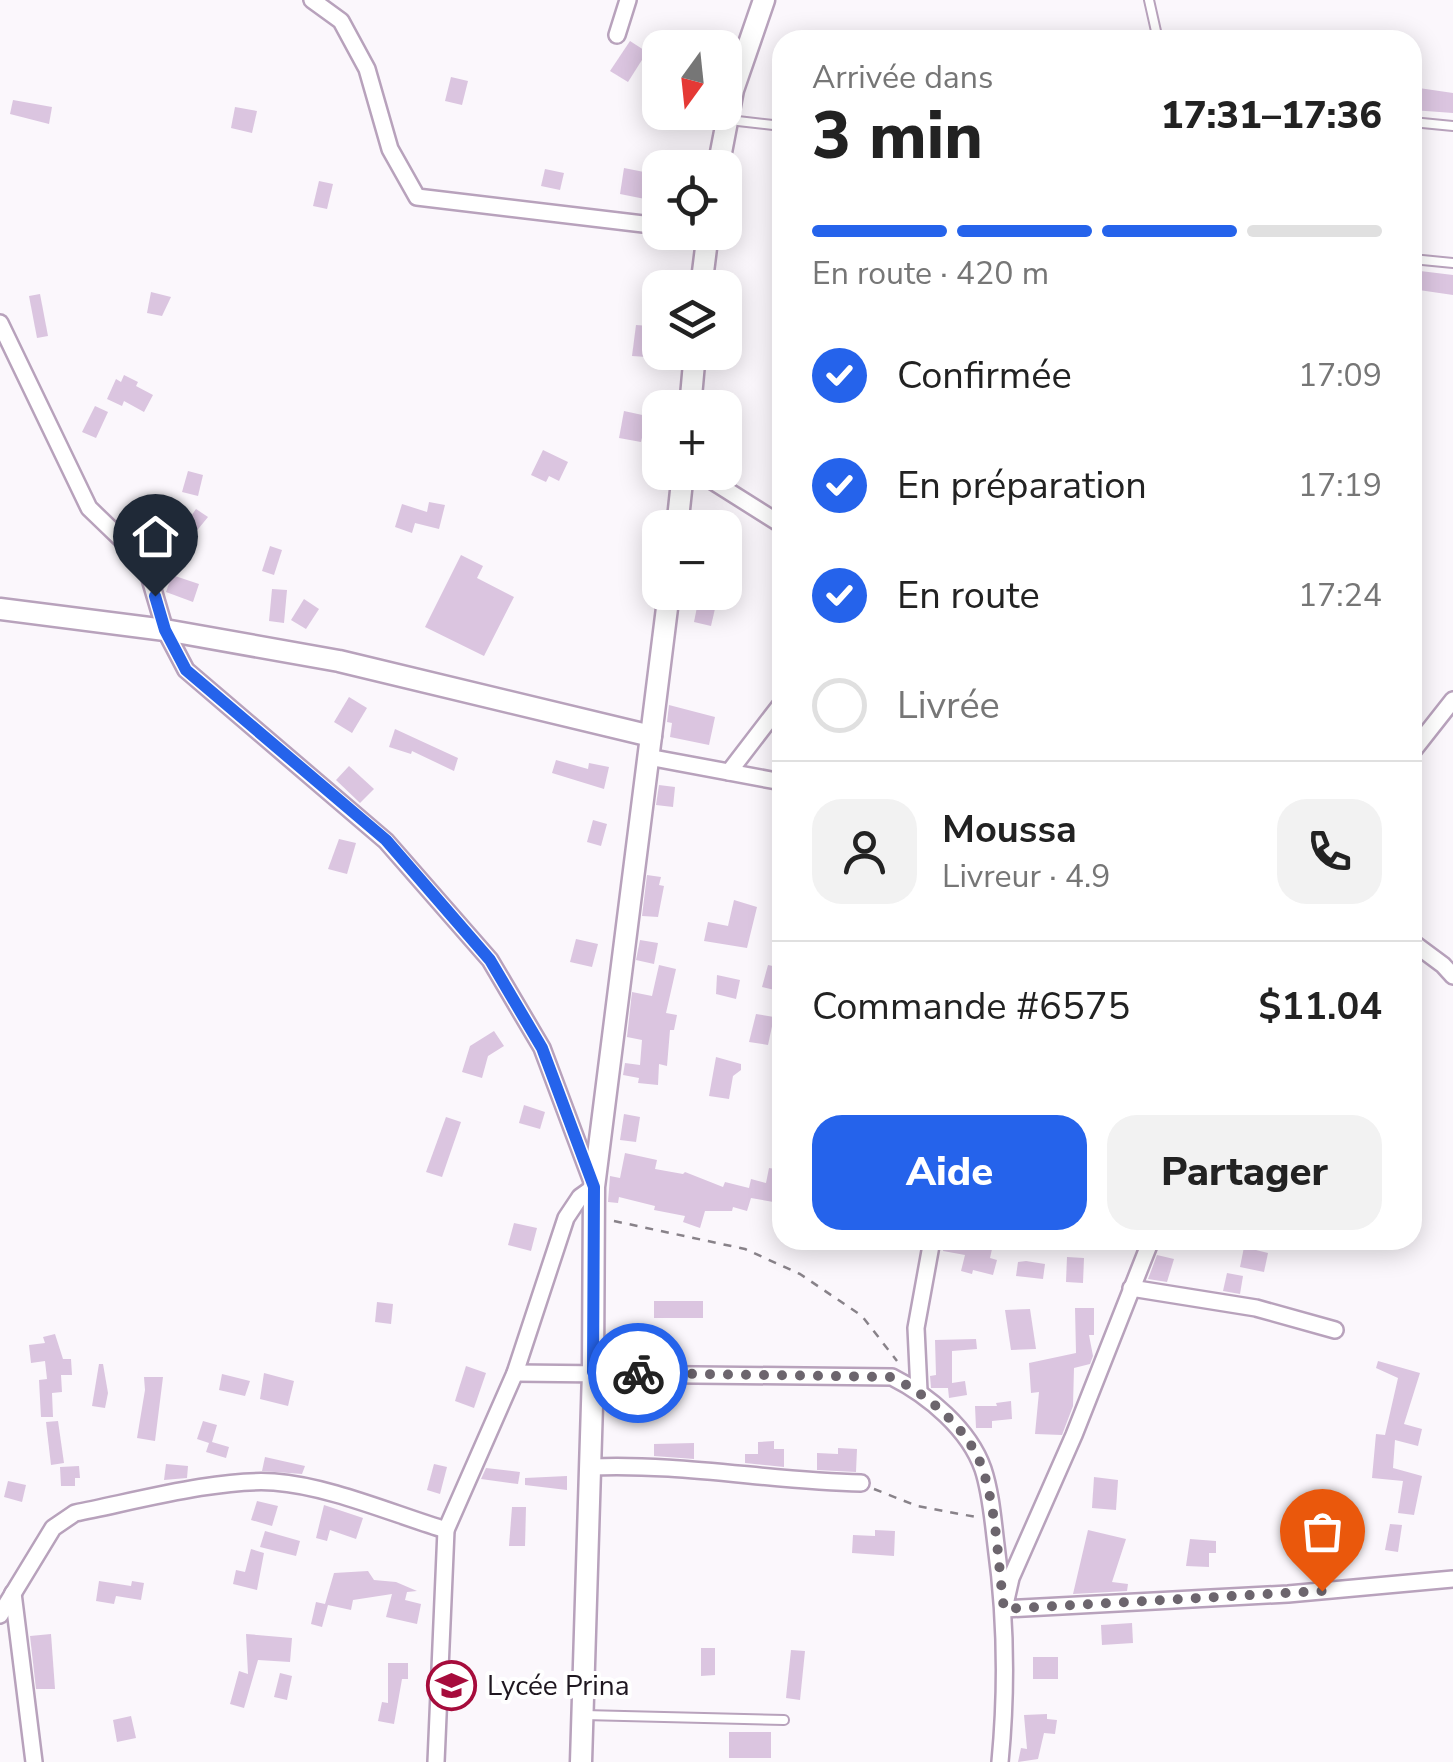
<!DOCTYPE html>
<html lang="fr">
<meta charset="utf-8">
<style>
:root{--surface:#fff;--page:#f2f2f2;--text:#222;--muted:#767676;--line:#e0e0e0;--accent:#2563eb}
body{margin:0;font-family:"Nunito Sans",sans-serif;background:var(--page);color:var(--text);height:100vh;display:flex;flex-direction:column;font-size:38px;white-space:nowrap}
*{box-sizing:border-box;margin:0}
p{font-size:32px;color:var(--muted)}
.icon{flex:none;width:55px;height:55px;fill:none;stroke:currentColor;stroke-width:2;stroke-linecap:round;stroke-linejoin:round}
.map{position:relative;flex:1;overflow:hidden}
.details{position:absolute;left:772px;top:30px;width:650px;height:1220px;display:flex;flex-direction:column;background:var(--surface);border-radius:30px;box-shadow:0 5px 25px #0003}
.details>*{flex:none}
.needle{width:65px;rotate:195deg}
.controls{position:absolute;left:642px;top:30px;display:grid;gap:20px}
.controls a{display:grid;place-items:center;width:100px;height:100px;border-radius:20px;background:var(--surface);box-shadow:0 5px 25px #0003;font-size:50px}
.pin{position:absolute;display:grid;place-items:center;width:85px;height:85px;color:#fff;margin:-102px -42px;border-radius:50% 50% 50% 0;rotate:-45deg;box-shadow:0 0 10px #0007}
.pin .icon{rotate:45deg}
.courier{position:absolute;display:grid;place-items:center;width:100px;height:100px;margin:-50px;border:8px solid #2563eb;border-radius:50%;background:#fff;color:#222;box-shadow:0 2px 12px #0007}
.headline em{font-style:normal;font-weight:800}
.headline div{display:flex;flex-direction:column-reverse}
.headline{display:flex;align-items:center;justify-content:space-between;height:170px;padding:0 40px}
h1{font-size:65px;font-weight:800;line-height:75px}
.bar{display:grid;grid-template-columns:repeat(4,1fr);gap:15px 10px;align-content:center;height:120px;padding:0 40px}
.bar i{height:12px;border-radius:8px;background:var(--line)}
.bar .on{background:var(--accent)}
.bar p{grid-column:span 4}
.line{display:flex;align-items:center;gap:25px;padding:0 40px;border-top:2px solid var(--line)}
.line div{flex:1}
.round{display:grid;place-items:center;flex:none;width:105px;height:105px;border-radius:30px;background:var(--page)}
ol{padding:0 40px;list-style:none}
li{display:flex;align-items:center;gap:30px;height:110px}
li p{margin-inline-start:auto}
li .icon{padding:10px;border-radius:50%;background:var(--accent);color:#fff;stroke-width:4}
li:last-child{color:var(--muted)}
li i{width:55px;height:55px;border:5px solid var(--line);border-radius:50%}
.button{display:flex;gap:20px;margin-top:auto;padding:20px 40px}
.button a{flex:1;height:115px;border-radius:30px;background:var(--accent);color:#fff;font-size:40px;font-weight:800;line-height:115px;text-align:center}
.button a+a{background:var(--page);color:var(--text)}
.map>svg:first-child{display:block}
</style>
<div class="map">
<svg width="1453" height="1762" viewBox="0 0 1453 1762">
<rect width="100%" height="100%" fill="#fbf7fc"/>
<g fill="#dbc5e0">
<polygon points="630,41 647,52 628,82 610,71"/>
<polygon points="451,77 468,81 462,105 445,101"/>
<polygon points="1412,87 1453,93 1453,113 1412,110"/>
<polygon points="13,100 52,107 49,124 10,114"/>
<polygon points="235,107 257,111 252,133 231,128"/>
<polygon points="624,168 644,172 642,180 660,184 660,202 620,194"/>
<polygon points="545,169 564,173 560,190 541,186"/>
<polygon points="319,181 333,184 327,209 313,206"/>
<polygon points="1412,270 1453,275 1453,295 1412,289"/>
<polygon points="151,292 171,297 162,316 147,313"/>
<polygon points="40,294 48,336 37,338 29,296"/>
<polygon points="636,325 650,326 647,357 632,356"/>
<polygon points="124,375 138,382 136,386 153,395 144,412 124,401 122,406 107,399 116,379 121,382"/>
<polygon points="95,406 108,412 96,438 82,432"/>
<polygon points="624,411 647,416 641,442 619,438"/>
<polygon points="543,450 568,462 559,481 549,476 546,482 531,475"/>
<polygon points="188,471 203,475 198,496 182,492"/>
<polygon points="429,502 445,505 439,529 415,523 412,533 395,527 402,504 427,512"/>
<polygon points="196,509 208,517 176,556 165,547 171,540 146,527 153,514 182,529"/>
<polygon points="270,546 282,550 274,575 262,571"/>
<polygon points="461,555 483,566 477,578 514,597 484,656 425,627"/>
<polygon points="172,575 199,584 193,602 166,592"/>
<polygon points="272,589 287,590 284,623 269,621"/>
<polygon points="699,597 717,600 711,626 694,622"/>
<polygon points="304,599 319,609 306,629 291,620"/>
<polygon points="349,697 367,708 352,733 334,722"/>
<polygon points="669,705 715,717 709,745 670,737 672,723 667,722"/>
<polygon points="395,729 458,758 454,771 412,751 411,754 389,747"/>
<polygon points="556,760 588,769 589,763 609,767 604,789 552,773"/>
<polygon points="349,766 374,789 360,803 336,780"/>
<polygon points="659,785 675,787 673,807 656,805"/>
<polygon points="593,820 607,824 601,846 587,842"/>
<polygon points="339,839 356,843 347,874 328,869"/>
<polygon points="647,875 661,877 659,885 664,886 658,917 642,916"/>
<polygon points="734,900 757,907 747,948 704,941 708,922 728,926"/>
<polygon points="576,939 598,944 592,967 570,962"/>
<polygon points="640,940 658,943 654,964 636,960"/>
<polygon points="659,965 676,969 666,1013 677,1015 674,1030 670,1030 667,1066 659,1064 658,1085 638,1083 639,1078 623,1075 625,1063 640,1065 642,1040 627,1037 632,992 652,996"/>
<polygon points="768,965 782,968 779,991 762,987"/>
<polygon points="717,975 740,980 736,999 716,994"/>
<polygon points="756,1014 774,1017 768,1045 749,1042"/>
<polygon points="494,1031 504,1046 488,1056 482,1078 462,1072 470,1046"/>
<polygon points="716,1057 741,1064 741,1070 733,1076 729,1099 709,1096"/>
<polygon points="524,1105 545,1112 540,1129 519,1123"/>
<polygon points="624,1114 640,1117 636,1142 620,1140"/>
<polygon points="446,1117 461,1122 442,1177 426,1172"/>
<polygon points="625,1153 657,1160 655,1169 683,1174 685,1172 723,1187 725,1182 749,1188 751,1179 766,1183 769,1168 782,1170 779,1203 751,1198 747,1211 733,1207 732,1211 705,1211 700,1228 683,1222 685,1216 654,1210 655,1206 619,1197 618,1203 608,1202 610,1176 620,1178"/>
<polygon points="514,1223 537,1228 531,1251 508,1245"/>
<polygon points="945,1240 994,1240 990,1258 997,1260 993,1275 973,1270 972,1274 961,1271 965,1255 943,1251"/>
<polygon points="1244,1247 1268,1253 1264,1272 1240,1267"/>
<polygon points="1157,1255 1174,1259 1167,1282 1148,1279"/>
<polygon points="1067,1257 1084,1258 1083,1283 1066,1282"/>
<polygon points="1026,1261 1045,1264 1043,1279 1016,1276 1018,1262"/>
<polygon points="1227,1273 1243,1276 1240,1294 1223,1291"/>
<rect x="654" y="1301" width="49" height="17"/>
<polygon points="377,1302 393,1304 391,1324 375,1322"/>
<polygon points="1075,1308 1094,1308 1094,1335 1089,1335 1093,1356 1090,1364 1074,1368 1073,1406 1062,1435 1035,1434 1039,1392 1031,1393 1029,1363 1076,1353"/>
<polygon points="1030,1309 1036,1349 1011,1350 1005,1310"/>
<polygon points="55,1334 63,1359 71,1359 72,1375 61,1375 62,1392 52,1393 53,1417 41,1417 39,1380 47,1379 45,1361 31,1363 29,1345 45,1343 43,1337"/>
<polygon points="976,1339 977,1349 952,1351 952,1383 965,1381 967,1395 949,1398 948,1388 931,1388 930,1376 936,1375 935,1340"/>
<polygon points="1378,1361 1420,1373 1404,1424 1422,1429 1418,1446 1395,1440 1393,1468 1422,1476 1414,1515 1398,1513 1403,1481 1372,1478 1376,1434 1385,1435 1398,1378 1376,1368"/>
<polygon points="99,1364 103,1364 108,1393 105,1408 92,1406"/>
<polygon points="466,1366 486,1373 474,1408 455,1401"/>
<polygon points="264,1373 294,1381 288,1406 260,1399"/>
<polygon points="222,1374 250,1381 245,1396 219,1390"/>
<polygon points="144,1377 163,1377 155,1441 137,1438 145,1390"/>
<polygon points="1011,1401 1012,1419 992,1421 992,1428 976,1428 975,1406 997,1406 996,1403"/>
<polygon points="58,1421 64,1463 51,1465 46,1422"/>
<polygon points="203,1421 217,1425 212,1442 229,1447 226,1458 206,1452 209,1443 197,1439"/>
<polygon points="774,1441 774,1449 784,1449 784,1467 745,1463 745,1454 758,1454 758,1442"/>
<polygon points="694,1443 694,1459 654,1456 654,1444"/>
<polygon points="838,1448 857,1449 856,1472 817,1470 817,1453 838,1454"/>
<polygon points="265,1457 305,1466 302,1474 262,1471"/>
<polygon points="166,1464 188,1466 187,1478 164,1480"/>
<polygon points="434,1464 447,1467 440,1494 427,1490"/>
<polygon points="79,1466 80,1478 75,1478 75,1486 61,1486 60,1467"/>
<polygon points="486,1468 520,1472 518,1484 481,1479"/>
<polygon points="567,1476 567,1490 525,1485 525,1478"/>
<polygon points="1094,1477 1118,1480 1116,1510 1092,1508"/>
<polygon points="8,1481 26,1485 22,1502 4,1497"/>
<polygon points="257,1501 278,1506 272,1526 251,1520"/>
<polygon points="324,1505 363,1518 356,1539 330,1530 327,1541 316,1538"/>
<polygon points="512,1507 526,1507 525,1546 509,1546"/>
<polygon points="1390,1524 1402,1525 1398,1552 1385,1550"/>
<polygon points="875,1530 895,1531 894,1556 852,1553 853,1535 875,1536"/>
<polygon points="1088,1530 1126,1539 1112,1582 1128,1584 1127,1591 1073,1594"/>
<polygon points="265,1531 300,1541 296,1556 260,1547"/>
<polygon points="1190,1539 1216,1541 1216,1553 1209,1553 1209,1567 1186,1566"/>
<polygon points="251,1549 264,1553 257,1590 233,1584 236,1570 245,1572"/>
<polygon points="368,1571 374,1580 396,1582 417,1591 407,1592 405,1600 421,1604 417,1624 386,1617 392,1594 353,1600 351,1610 328,1605 322,1627 311,1624 316,1602 325,1604 334,1573"/>
<polygon points="99,1581 131,1586 132,1581 144,1583 141,1600 116,1596 114,1604 96,1601"/>
<polygon points="1132,1623 1133,1643 1102,1645 1101,1625"/>
<polygon points="51,1634 55,1689 36,1689 30,1636"/>
<polygon points="246,1634 292,1638 290,1662 258,1660 244,1708 230,1704 239,1671 248,1674"/>
<polygon points="701,1648 715,1648 715,1675 701,1676"/>
<polygon points="791,1650 805,1651 800,1700 786,1698"/>
<rect x="1033" y="1657" width="25" height="22"/>
<polygon points="388,1663 408,1663 408,1679 402,1679 394,1724 378,1721 382,1702 388,1703"/>
<polygon points="280,1673 292,1676 287,1700 274,1697"/>
<polygon points="1047,1714 1047,1719 1057,1720 1055,1734 1044,1733 1038,1759 1018,1762 1021,1748 1027,1749 1024,1715"/>
<polygon points="131,1716 136,1738 117,1742 113,1720"/>
<rect x="729" y="1732" width="42" height="26"/>
</g>
<g fill="none" stroke-linecap="round" stroke-linejoin="round">
<defs>
<g id="service">
<polyline points="1149,0 1158,40"/>
<polyline points="729,120 782,126"/>
<polyline points="1412,122 1453,126"/>
<polyline points="1412,259 1453,263"/>
<polyline points="584,1715 784,1720"/>
</g>
<g id="minor">
<polyline points="312,0 341,21 367,69 390,149 417,197 660,226"/>
<polyline points="617,35 628,0"/>
<polyline points="0,323 89,508 145,562 165,630 186,670 386,841 490,960 542,1048 594,1187 580,1197 566,1218 515,1373 446,1530 436,1762"/>
<polyline points="698,472 782,525"/>
<polyline points="1412,752 1453,700"/>
<polyline points="648,757 782,782"/>
<polyline points="729,772 782,703"/>
<polyline points="1412,942 1443,965 1453,976"/>
<polyline points="1151,1240 1074,1435 1011,1578 1004,1609 1288,1594 1453,1579"/>
<polyline points="1131,1288 1256,1308 1335,1330"/>
<path d="M 515,1373 L 892,1377 C 928,1395 969,1429 983,1469 C 991,1493 993,1521 996,1545 C 1006,1618 1007,1689 1000,1762"/>
<polyline points="919,1391 916,1328 932,1240"/>
<path d="M 590,1467 C 681,1463 770,1481 861,1483"/>
<polyline points="13,1593 34,1762"/>
<path d="M 0,1615 L 53,1528 L 75,1513 C 132,1502 219,1478 274,1482 C 329,1486 393,1514 446,1530"/>
</g>
<g id="tertiary">
<polyline points="718,168 733,90 764,0"/>
<polyline points="701,288 708,232"/>
<polyline points="690,408 695,352"/>
<polyline points="677,528 683,472"/>
<polyline points="0,609 165,630 339,661 651,736 594,1187 593,1372 581,1762"/>
<polyline points="651,736 669,592"/>
</g>
</defs>
<use href="#service" stroke="#b8a2bc" stroke-width="12"/>
<use href="#minor" stroke="#b8a2bc" stroke-width="20"/>
<use href="#tertiary" stroke="#b8a2bc" stroke-width="25"/>
<g stroke="#888289" stroke-width="2.5" stroke-dasharray="8 8" stroke-linecap="butt">
<polyline points="614,1221 745,1249 800,1274 862,1316 897,1361"/>
<polyline points="874,1489 917,1506 976,1517"/>
</g>
<use href="#service" stroke="#fff" stroke-width="8"/>
<use href="#minor" stroke="#fff" stroke-width="15"/>
<use href="#tertiary" stroke="#fff" stroke-width="20"/>
</g>
<g fill="none" stroke-linecap="round" stroke-linejoin="round">
<path stroke="#6c656d" stroke-width="10" stroke-dasharray="0 18" d="M 638,1373 L 892,1377 C 928,1395 970,1430 983,1470 C 997,1514 998,1564 1004,1609 L 1322,1591"/>
<polyline stroke="#2563eb" stroke-width="12" points="155,596 165,630 186,670 386,840 490,960 542,1048 594,1187 593,1372 638,1373"/>
</g>
<defs>
<symbol id="school-ring" viewBox="-11 -11 22 22"><circle r="9.5" fill="#fff" stroke="#a60c3c" stroke-width="1.5"/><path d="M0-5L7-2L0 1L-7-2ZM-4 1L0 2.5L4 1V4Q0 6-4 4Z" fill="#a60c3c"/></symbol>
</defs>
<g fill-rule="evenodd">
<use href="#school-ring" x="424" y="1658" width="55" height="55"/>
</g>
<g text-anchor="middle" dominant-baseline="central" stroke-width="8" stroke-linejoin="round" paint-order="stroke">
<g font-size="28" fill="#1f1720" stroke="#fff" text-anchor="start">
<text x="487" y="1686">Lycée Prina</text>
</g>
</g>
</svg>
<div class="controls">
<a><svg class="needle" viewBox="-14 -14 28 28"><path d="M0-13l5 13h-10z" fill="#e53935"/><path d="M0 13l5-13h-10z" fill="#767676"/></svg></a>
<a><svg class="icon" aria-label="locate" viewBox="0 0 24 24"><circle cx="12" cy="12" r="6"/><path d="M12 2v4M12 18v4M2 12h4M18 12h4"/></svg></a>
<a><svg class="icon" aria-label="layers" viewBox="0 0 24 24"><path d="M12 4l9 5-9 5-9-5zM3 14l9 5 9-5"/></svg></a>
<a>+</a>
<a>−</a>
</div>
<div class="pin" style="left:1322px;top:1591px;background:#ea580c"><svg class="icon" aria-label="bag" viewBox="0 0 24 24"><path d="M5 8h14l-1 12H6zM9 8a3 3 0 0 1 6 0"/></svg></div>
<div class="pin" style="left:155px;top:596px;background:#1f2937"><svg class="icon" aria-label="home" viewBox="0 0 24 24"><path d="M3 11l9-7 9 7M6 9v11h12V9"/></svg></div>
<div class="courier" style="left:638px;top:1373px"><svg class="icon" aria-label="bike" viewBox="0 0 24 24"><circle cx="6" cy="16" r="4"/><circle cx="18" cy="16" r="4"/><path d="M6 16l4-8h5l3 8M10 8l3 8H6M13 5h3"/></svg></div>
<section class="details">
<div class="headline"><div><h1>3 min</h1><p>Arrivée dans</p></div><em>17:31–17:36</em></div>
<div class="bar"><i class="on"></i><i class="on"></i><i class="on"></i><i></i><p>En route · 420 m</p></div>
<ol>
<li><svg class="icon" aria-label="check" viewBox="0 0 24 24"><path d="M5 12l5 5 9-10"/></svg>Confirmée<p>17:09</p></li>
<li><svg class="icon" aria-label="check" viewBox="0 0 24 24"><path d="M5 12l5 5 9-10"/></svg>En préparation<p>17:19</p></li>
<li><svg class="icon" aria-label="check" viewBox="0 0 24 24"><path d="M5 12l5 5 9-10"/></svg>En route<p>17:24</p></li>
<li><i></i>Livrée</li>
</ol>
<div class="line" style="height:180px"><a class="round"><svg class="icon" aria-label="person" viewBox="0 0 24 24"><circle cx="12" cy="8" r="4"/><path d="M4 21q1-7 8-7t8 7"/></svg></a><div><b>Moussa</b><p>Livreur · 4.9</p></div><a class="round"><svg class="icon" aria-label="phone" viewBox="0 0 24 24"><path d="M5 4h4l2 5-3 2q2 4 5 5l2-3 5 2v4C11 20 4 13 5 4z"/></svg></a></div>
<div class="line" style="height:130px"><div>Commande #6575</div><b>$11.04</b></div>
<div class="button"><a>Aide</a><a>Partager</a></div>
</section>
</div>
